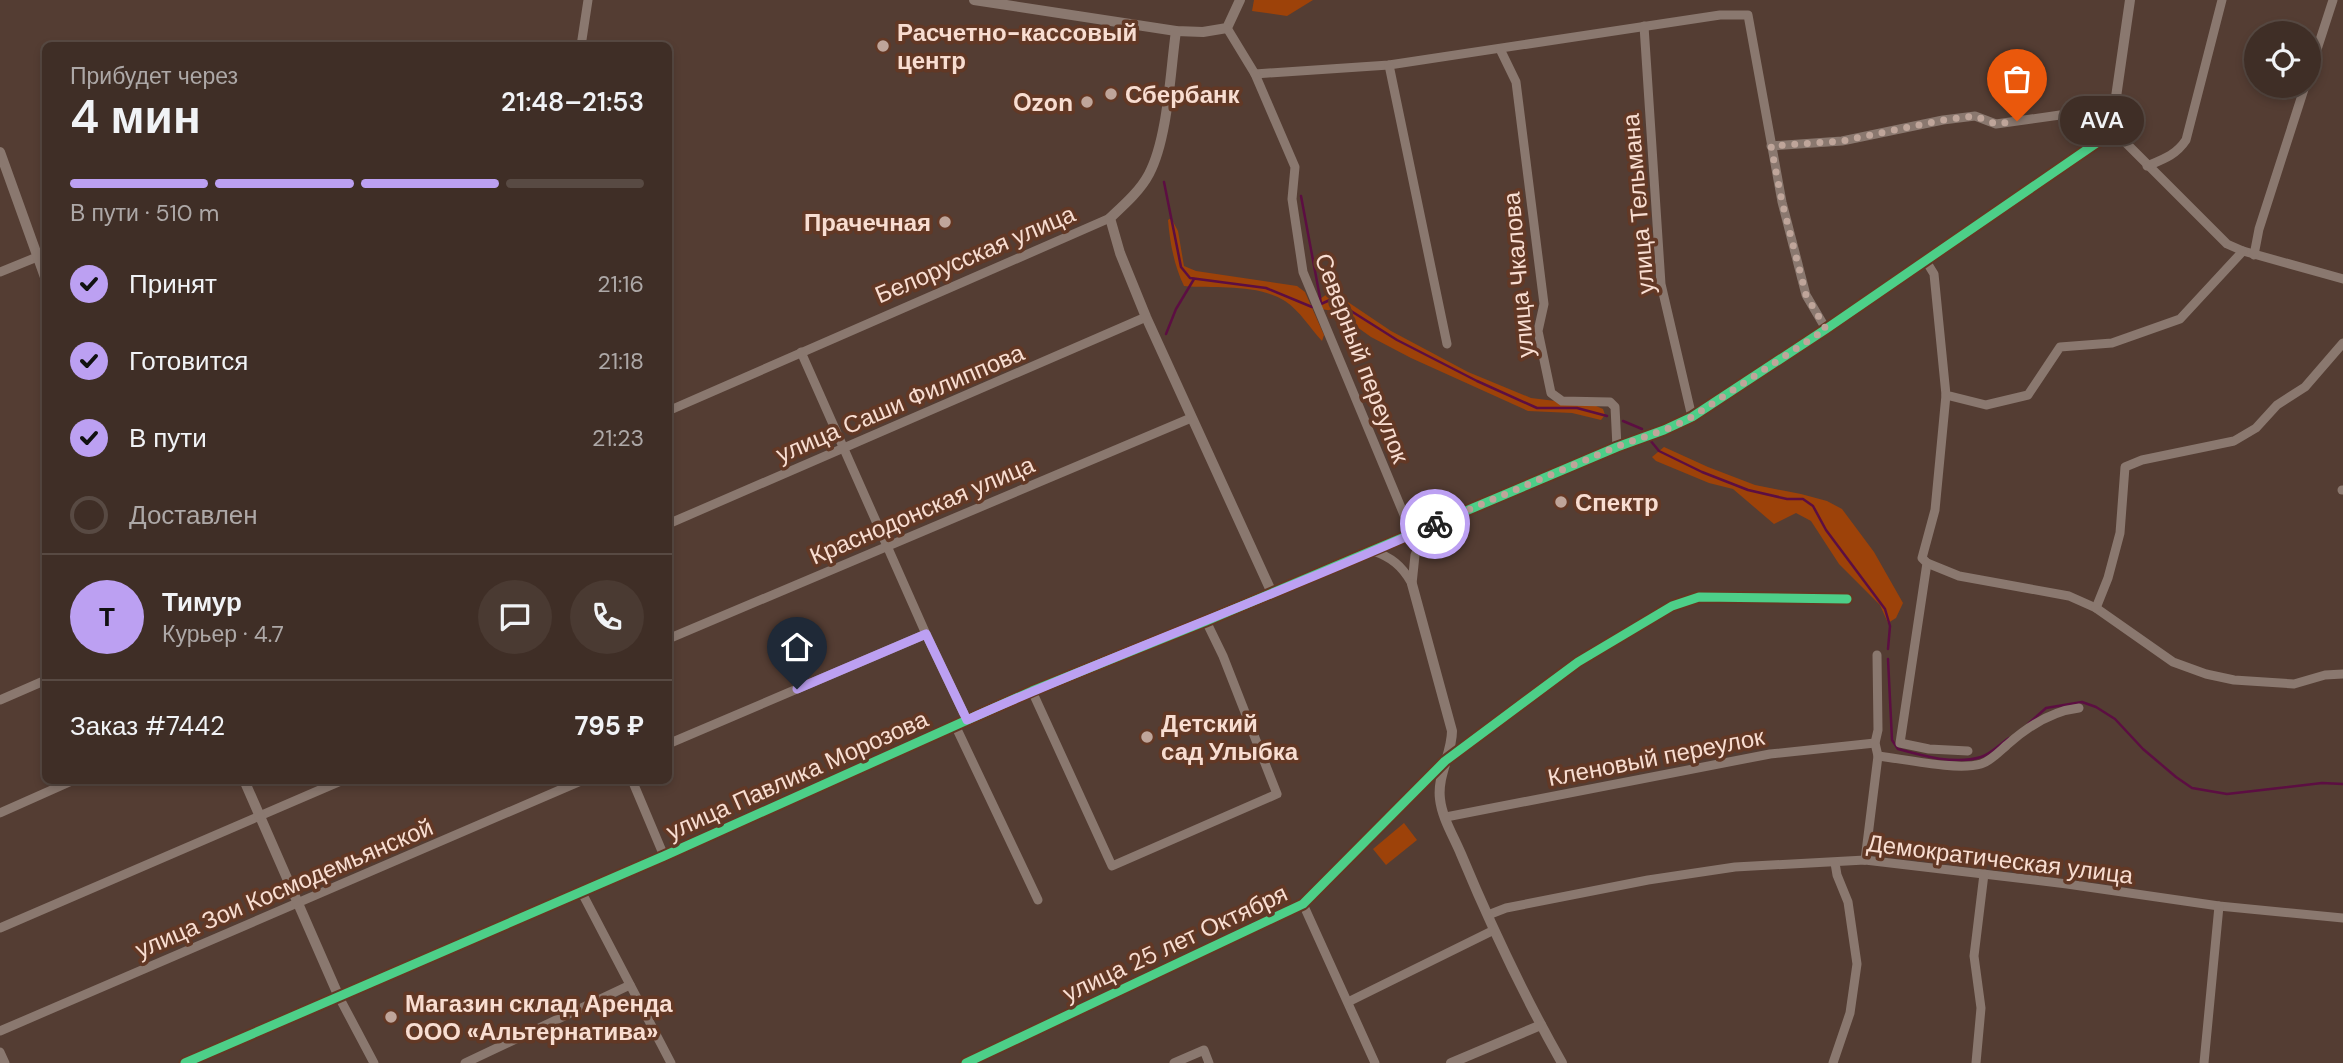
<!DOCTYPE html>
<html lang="ru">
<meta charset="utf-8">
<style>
:root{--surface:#3f2e26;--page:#4a3a32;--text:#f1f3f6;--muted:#ada8a7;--line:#584a43;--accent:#bca0f2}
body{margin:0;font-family:"DM Sans",sans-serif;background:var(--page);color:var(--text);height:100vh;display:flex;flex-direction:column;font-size:26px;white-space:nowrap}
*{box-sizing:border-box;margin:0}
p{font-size:23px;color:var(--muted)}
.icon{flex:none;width:38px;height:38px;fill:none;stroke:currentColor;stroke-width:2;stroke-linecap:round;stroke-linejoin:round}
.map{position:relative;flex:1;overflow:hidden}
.sheet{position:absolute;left:42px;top:42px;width:630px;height:742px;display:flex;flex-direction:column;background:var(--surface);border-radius:10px;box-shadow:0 4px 10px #0003,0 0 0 2px var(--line)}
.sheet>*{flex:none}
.buttons{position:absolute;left:2244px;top:21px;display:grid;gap:14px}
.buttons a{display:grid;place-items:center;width:77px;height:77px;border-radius:50%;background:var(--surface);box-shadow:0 4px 10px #0003,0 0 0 2px var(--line);font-size:35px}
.pin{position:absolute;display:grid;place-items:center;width:60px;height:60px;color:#fff;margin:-72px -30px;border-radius:50% 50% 50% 0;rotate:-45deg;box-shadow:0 0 7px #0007}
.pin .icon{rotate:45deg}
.courier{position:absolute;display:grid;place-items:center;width:70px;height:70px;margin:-35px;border:5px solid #bca0f2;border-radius:50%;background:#fff;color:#222;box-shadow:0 2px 9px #0007}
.bubble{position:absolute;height:49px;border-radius:24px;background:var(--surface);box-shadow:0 4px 10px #0003,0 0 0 2px var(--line);font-size:23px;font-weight:600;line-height:49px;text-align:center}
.overview em{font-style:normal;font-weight:600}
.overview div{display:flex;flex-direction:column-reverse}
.overview{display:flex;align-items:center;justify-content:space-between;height:119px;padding:0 28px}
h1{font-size:46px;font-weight:600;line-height:52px}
.bar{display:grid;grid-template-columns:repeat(4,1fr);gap:10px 7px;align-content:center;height:84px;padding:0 28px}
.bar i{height:9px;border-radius:5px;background:var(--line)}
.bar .on{background:var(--accent)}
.bar p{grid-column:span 4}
.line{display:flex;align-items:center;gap:18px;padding:0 28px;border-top:2px solid var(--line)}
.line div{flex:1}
.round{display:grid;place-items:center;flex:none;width:74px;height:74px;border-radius:37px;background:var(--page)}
ol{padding:0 28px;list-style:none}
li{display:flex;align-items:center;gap:21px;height:77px}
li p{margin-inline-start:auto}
li .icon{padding:7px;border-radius:50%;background:var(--accent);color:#111;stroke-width:4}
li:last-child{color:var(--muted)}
li i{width:38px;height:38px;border:4px solid var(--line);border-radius:50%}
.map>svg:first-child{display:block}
</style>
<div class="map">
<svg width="2343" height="1063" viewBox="0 0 2343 1063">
<rect width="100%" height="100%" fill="#543d33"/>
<g fill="#9d4209">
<polygon points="1254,0 1313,0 1287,16 1252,11"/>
<path d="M 1171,218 L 1178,231 L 1184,266 L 1196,271 L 1297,286 L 1305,292 L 1324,335 L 1322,341 C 1310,328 1300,311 1285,301 C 1256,283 1216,289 1184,286 C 1174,265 1170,243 1168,220 Z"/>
<polygon points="1327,294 1339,296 1391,331 1468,372 1531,398 1596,406 1603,409 1605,415 1601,420 1572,413 1528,411 1411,358 1371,337 1336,312 1322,309 1320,299"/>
<polygon points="1664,447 1708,467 1755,485 1801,494 1827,501 1842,509 1874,552 1903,603 1896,618 1888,623 1880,605 1839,564 1811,521 1796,513 1774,524 1733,489 1709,483 1656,461 1652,457"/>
<polygon points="1404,823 1417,840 1386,865 1373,849"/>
</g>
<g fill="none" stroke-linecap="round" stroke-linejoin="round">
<g stroke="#5c0e42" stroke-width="2.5">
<polyline points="1164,182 1181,267 1190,278 1266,288 1312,307"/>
<polyline points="1301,196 1321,303"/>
<polyline points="1321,304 1332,299 1397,340 1477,381 1537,408 1577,408 1607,416"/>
<polyline points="1166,334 1176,309 1194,279"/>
<polyline points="1623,421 1642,429"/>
<polyline points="1650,440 1659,451 1702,472 1748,490 1787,499 1803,499 1813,506 1826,530 1885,609 1890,626 1888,649"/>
<path d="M 1888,659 L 1892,740 L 1898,749 C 1923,756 1955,765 1981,757 C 1991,754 2000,744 2009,738"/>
<polyline points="2028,724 2046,708 2082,702 2096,707 2115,719 2143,749 2176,777 2192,788 2227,794 2322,783 2343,784"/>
</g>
<g stroke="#8a786f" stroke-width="9">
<polyline points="1644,26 1661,284 1692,417"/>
<polyline points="1227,28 1255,74 1389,65 1720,15 1748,15 1782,202 1806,295 1826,329"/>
<polyline points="581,46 588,0"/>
<polyline points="1500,49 1516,82 1544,304 1538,331 1551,393 1562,401 1610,402 1615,407 1617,447"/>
<polyline points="1389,65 1447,344"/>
<polyline points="1255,74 1295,167 1292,199 1303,272 1412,534"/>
<polyline points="2308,77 2333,0"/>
<polyline points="2114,131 2227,244 2243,251 2343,279"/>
<polyline points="1771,146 1842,141 1943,120 1975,116 1996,124 2060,115 2113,118"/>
<path d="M 2147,166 C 2164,159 2176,155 2186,140 L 2222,0"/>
<polyline points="2254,255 2259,229 2305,86"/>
<polyline points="1926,261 1934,274 1946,395 1986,405 2028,395 2060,347 2112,343 2180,319 2243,251"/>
<polyline points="0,272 37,257"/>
<polyline points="801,352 926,634 967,720"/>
<polyline points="1946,395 1935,510 1922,558 1927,563 1900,743 1929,749 1968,751"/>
<polyline points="668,411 1110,218"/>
<polyline points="2342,490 2343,490"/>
<polyline points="668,524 1146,317"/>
<path d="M 1373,551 C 1391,557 1402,566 1411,582"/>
<polyline points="1927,563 1959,576 2069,596 2096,608 2173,662 2206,674 2234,680 2294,684 2325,675 2343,674"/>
<polyline points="1412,584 1415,555 1427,528"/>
<polyline points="2096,608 2108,578 2120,533 2125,467 2142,460 2234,441 2256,428 2277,405 2305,387 2343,343"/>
<polyline points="668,639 1191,418"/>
<polyline points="1032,691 1112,866 1277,794 1223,656 1206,621"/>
<polyline points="0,700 46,680"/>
<polyline points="955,725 1038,900"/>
<polyline points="668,744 926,634"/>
<path d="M 1878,756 C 1904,759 1957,771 1981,764 C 1991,761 2000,751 2007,745 C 2027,727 2052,711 2079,708"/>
<polyline points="632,780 664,856"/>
<polyline points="0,813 74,780"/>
<polyline points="1446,817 1770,754 1875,743"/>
<polyline points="1865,860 1878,756 1875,743 1878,730 1877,655"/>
<polyline points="581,891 671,1063"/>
<polyline points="1303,904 1375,1063"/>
<polyline points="1488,915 1506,908 1648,880 1735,867 1865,860 2067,884 2219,906 2343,918"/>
<polyline points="0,928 343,780"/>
<polyline points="339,997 374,1063"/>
<polyline points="1348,1002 1494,930"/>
<polyline points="0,1031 583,780"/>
<polyline points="0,1052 5,1063"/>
<polyline points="465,1063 630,985"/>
<polyline points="966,1063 1303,904 1445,761 1578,662 1672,606 1699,597 1847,599"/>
<polyline points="1174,1063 1204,1050 1209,1063"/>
<polyline points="1833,1063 1850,1013 1857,964 1848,902 1837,875 1835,863"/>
<polyline points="1976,1063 1981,1008 1974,956 1984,874"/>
<polyline points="2204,1063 2219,906"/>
</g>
<g stroke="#8a786f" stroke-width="10">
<polyline points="974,0 1176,31 1203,32 1227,28 1240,0"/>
<path d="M 1176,31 C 1170,73 1168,138 1149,174 C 1140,191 1124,205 1110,218 L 1120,253 L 1146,317 L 1272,593"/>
<polyline points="0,152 46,280"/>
<path d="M 1412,584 L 1452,731 C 1452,754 1437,775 1440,799 C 1442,818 1454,837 1461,854 C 1491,926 1524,996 1562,1063"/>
<polyline points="244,780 339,997"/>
<polyline points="185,1063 664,856 1032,691 1206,621 1617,447 1672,427 1692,417 1809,340 2114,131 2113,118 2130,0"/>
<polyline points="1451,1063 1541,1025"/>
</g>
<defs>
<g id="cycleway">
<polyline points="185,1063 664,856 1032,691 1206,621 1617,447 1664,430 1692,417 1826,329 2114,131"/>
<polyline points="966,1063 1303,904 1445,761 1578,662 1672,606 1699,597 1847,599"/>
</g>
</defs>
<use href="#cycleway" stroke="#623825" stroke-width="13"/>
<use href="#cycleway" stroke="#4dcf88" stroke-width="9"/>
</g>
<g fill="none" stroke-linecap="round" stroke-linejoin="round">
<polyline stroke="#bfa59a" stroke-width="7" stroke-dasharray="0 12.6" points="1435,524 1616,447 1672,427 1692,417 1826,329 1806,295 1782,202 1771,146 1842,141 1943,120 1975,116 1996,124 2017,121"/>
<path stroke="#bca0f2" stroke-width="9" d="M 797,689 L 926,634 L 967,720 C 1121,651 1281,594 1435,524"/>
</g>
<g fill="#bfa59a" stroke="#623825" stroke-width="2.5">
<circle cx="883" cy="46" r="7"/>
<circle cx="1111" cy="94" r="7"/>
<circle cx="1087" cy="102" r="7"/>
<circle cx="945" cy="222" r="7"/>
<circle cx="1561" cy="502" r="7"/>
<circle cx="1147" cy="737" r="7"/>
<circle cx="391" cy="1017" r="7"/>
</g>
<g text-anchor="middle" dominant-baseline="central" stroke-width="7" stroke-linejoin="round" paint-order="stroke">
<g font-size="24" font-weight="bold" fill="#f8ddd1" stroke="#623825" text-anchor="start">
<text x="897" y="32">Расчетно-кассовый<tspan x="897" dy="28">центр</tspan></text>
<text x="1125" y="94">Сбербанк</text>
<text x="1073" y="102" text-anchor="end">Ozon</text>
<text x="931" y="222" text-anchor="end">Прачечная</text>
<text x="1575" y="502">Спектр</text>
<text x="1161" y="723">Детский<tspan x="1161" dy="28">сад Улыбка</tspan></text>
<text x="405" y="1003">Магазин склад Аренда<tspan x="405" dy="28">ООО «Альтернатива»</tspan></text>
</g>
<g font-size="24" fill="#f8ddd1" stroke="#623825">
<text transform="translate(1638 204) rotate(-95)">улица Тельмана</text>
<text transform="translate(975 254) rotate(-23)">Белорусская улица</text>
<text transform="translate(1518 275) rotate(-95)">улица Чкалова</text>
<text transform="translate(1362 358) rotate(69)">Северный переулок</text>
<text transform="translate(900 403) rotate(-23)">улица Саши Филиппова</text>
<text transform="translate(922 510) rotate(-23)">Краснодонская улица</text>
<text transform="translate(1656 757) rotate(-11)">Кленовый переулок</text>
<text transform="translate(797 775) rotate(-24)">улица Павлика Морозова</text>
<text transform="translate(2000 859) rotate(7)">Демократическая улица</text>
<text transform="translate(284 888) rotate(-23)">улица Зои Космодемьянской</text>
<text transform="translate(1175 943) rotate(-25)">улица 25 лет Октября</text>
</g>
</g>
</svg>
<div class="buttons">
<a><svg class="icon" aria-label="locate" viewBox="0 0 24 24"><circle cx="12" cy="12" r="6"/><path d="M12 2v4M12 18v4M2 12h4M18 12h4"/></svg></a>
</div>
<div class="pin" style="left:2017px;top:121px;background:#ea580c"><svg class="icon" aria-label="bag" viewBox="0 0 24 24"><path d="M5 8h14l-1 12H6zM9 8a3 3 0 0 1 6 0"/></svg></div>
<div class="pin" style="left:797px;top:689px;background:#1f2937"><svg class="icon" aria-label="home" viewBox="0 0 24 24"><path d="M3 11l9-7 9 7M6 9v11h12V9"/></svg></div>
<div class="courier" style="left:1435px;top:524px"><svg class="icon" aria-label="bike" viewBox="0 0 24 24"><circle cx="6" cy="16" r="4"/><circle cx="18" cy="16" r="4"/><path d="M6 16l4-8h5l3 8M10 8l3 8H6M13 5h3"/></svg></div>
<div class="bubble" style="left:2060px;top:96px;width:84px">AVA</div>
<section class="sheet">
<div class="overview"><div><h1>4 мин</h1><p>Прибудет через</p></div><em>21:48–21:53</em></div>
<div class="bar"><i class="on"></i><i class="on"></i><i class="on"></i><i></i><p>В пути · 510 m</p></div>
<ol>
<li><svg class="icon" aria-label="check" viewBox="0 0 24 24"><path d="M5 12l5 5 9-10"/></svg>Принят<p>21:16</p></li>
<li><svg class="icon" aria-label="check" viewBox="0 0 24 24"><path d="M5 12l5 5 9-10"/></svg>Готовится<p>21:18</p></li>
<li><svg class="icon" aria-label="check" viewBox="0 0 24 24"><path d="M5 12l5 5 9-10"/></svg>В пути<p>21:23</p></li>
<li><i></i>Доставлен</li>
</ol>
<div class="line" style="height:126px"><b class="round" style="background:var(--accent);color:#111">Т</b><div><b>Тимур</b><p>Курьер · 4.7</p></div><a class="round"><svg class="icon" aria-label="chat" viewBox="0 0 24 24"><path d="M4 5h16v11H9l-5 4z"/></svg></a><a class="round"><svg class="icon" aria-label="phone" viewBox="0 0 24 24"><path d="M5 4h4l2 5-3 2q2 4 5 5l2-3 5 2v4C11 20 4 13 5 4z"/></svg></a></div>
<div class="line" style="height:91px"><div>Заказ #7442</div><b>795 ₽</b></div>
</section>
</div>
